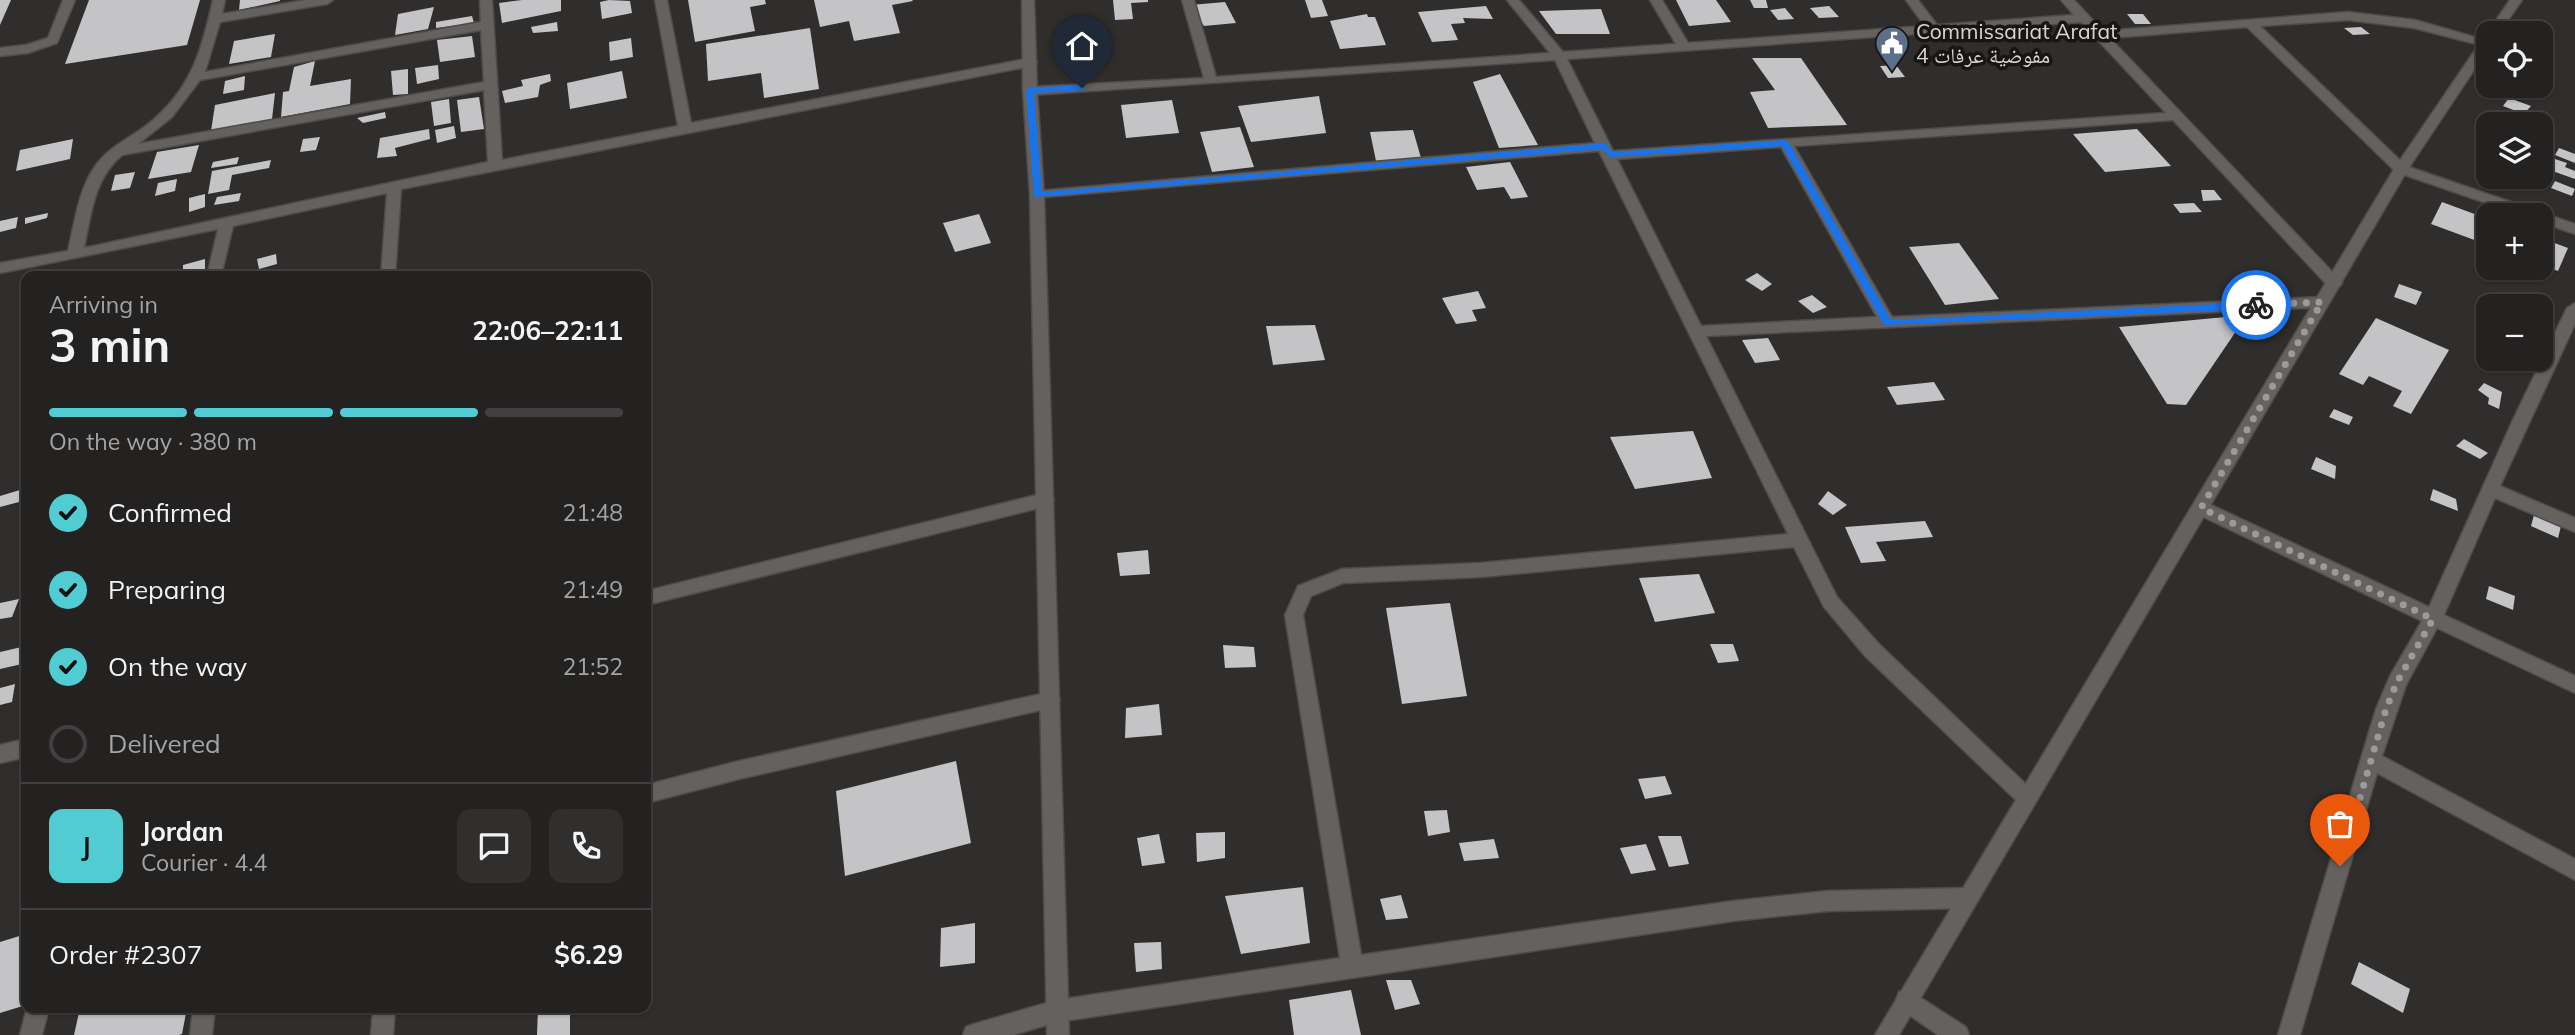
<!DOCTYPE html>
<meta charset="utf-8">
<style>
:root{--surface:#242221;--page:#302f2e;--text:#f1f3f6;--muted:#a3a4a5;--line:#413f3f;--accent:#51ccd3}
body{margin:0;font-family:Mulish,"Noto Naskh Arabic",sans-serif;background:var(--page);color:var(--text);height:100vh;display:flex;flex-direction:column;font-size:26px;white-space:nowrap}
*{box-sizing:border-box;margin:0}
p{font-size:23px;color:var(--muted)}
.icon{flex:none;width:38px;height:38px;fill:none;stroke:currentColor;stroke-width:2;stroke-linecap:round;stroke-linejoin:round}
.map{position:relative;flex:1;overflow:hidden}
.sheet{position:absolute;left:21px;top:271px;width:630px;height:742px;display:flex;flex-direction:column;background:var(--surface);border-radius:14px;box-shadow:0 2px 5px #0004,0 0 0 2px var(--line)}
.sheet>*{flex:none}
.tools{position:absolute;left:2476px;top:21px;display:grid;gap:14px}
.tools a{display:grid;place-items:center;width:77px;height:77px;border-radius:14px;background:var(--surface);box-shadow:0 2px 5px #0004,0 0 0 2px var(--line);font-size:35px}
.pin{position:absolute;display:grid;place-items:center;width:60px;height:60px;color:#fff;margin:-72px -30px;border-radius:50% 50% 50% 0;rotate:-45deg;box-shadow:0 0 7px #0007}
.pin .icon{rotate:45deg}
.courier{position:absolute;display:grid;place-items:center;width:70px;height:70px;margin:-35px;border:5px solid #1a73e8;border-radius:50%;background:#fff;color:#222;box-shadow:0 2px 9px #0007}
.headline em{font-style:normal;font-weight:700}
.headline div{display:flex;flex-direction:column-reverse}
.headline{display:flex;align-items:center;justify-content:space-between;height:119px;padding:0 28px}
h1{font-size:46px;font-weight:700;line-height:52px}
.bar{display:grid;grid-template-columns:repeat(4,1fr);gap:10px 7px;align-content:center;height:84px;padding:0 28px}
.bar i{height:9px;border-radius:5px;background:var(--line)}
.bar .active{background:var(--accent)}
.bar p{grid-column:span 4}
.line{display:flex;align-items:center;gap:18px;padding:0 28px;border-top:2px solid var(--line)}
.line div{flex:1}
.round{display:grid;place-items:center;flex:none;width:74px;height:74px;border-radius:14px;background:var(--page)}
ol{padding:0 28px;list-style:none}
li{display:flex;align-items:center;gap:21px;height:77px}
li p{margin-inline-start:auto}
li .icon{padding:7px;border-radius:50%;background:var(--accent);color:#111;stroke-width:4}
li:last-child{color:var(--muted)}
li i{width:38px;height:38px;border:4px solid var(--line);border-radius:50%}
.map>svg:first-child{display:block}
</style>
<div class="map">
<svg width="2575" height="1035" viewBox="0 0 2575 1035">
<rect width="100%" height="100%" fill="#302e2c"/>
<g fill="#c4c3c6">
<polygon points="0,0 11,0 0,25"/>
<polygon points="89,0 200,0 187,45 65,64"/>
<polygon points="240,0 280,0 280,1 239,10"/>
<polygon points="522,0 561,0 561,11 502,23 499,3"/>
<polygon points="609,0 630,1 632,13 602,19 600,2"/>
<polygon points="688,0 765,0 766,4 750,7 755,31 695,42"/>
<polygon points="814,0 912,0 913,1 892,5 900,33 854,41 849,21 820,27"/>
<polygon points="1113,0 1148,0 1148,2 1131,3 1133,19 1115,20"/>
<polygon points="1305,0 1322,0 1328,16 1311,18"/>
<polygon points="1676,0 1716,0 1731,22 1689,26"/>
<polygon points="1750,0 1766,0 1768,8 1754,8"/>
<polygon points="1225,2 1236,23 1204,26 1191,5"/>
<polygon points="1486,6 1493,19 1463,18 1465,23 1451,24 1458,40 1432,42 1418,12"/>
<polygon points="1829,6 1839,17 1819,18 1810,8"/>
<polygon points="434,7 428,29 395,35 398,14"/>
<polygon points="1785,8 1794,19 1778,20 1770,10"/>
<polygon points="1601,9 1610,34 1556,34 1539,11"/>
<polygon points="1367,14 1368,17 1375,17 1386,45 1340,49 1330,21"/>
<polygon points="2127,14 2143,14 2151,24 2135,24"/>
<polygon points="472,16 474,23 436,28 436,22"/>
<polygon points="557,22 558,31 533,33 531,27"/>
<polygon points="2361,27 2370,34 2353,35 2344,28"/>
<polygon points="810,28 819,89 764,98 761,73 708,81 706,44"/>
<polygon points="275,34 271,57 229,64 234,41"/>
<polygon points="472,36 475,57 440,62 437,40"/>
<polygon points="631,38 633,57 610,61 609,42"/>
<polygon points="1752,58 1801,58 1847,125 1768,128 1750,92 1775,90"/>
<polygon points="315,61 310,86 351,79 350,104 281,117 283,92 289,91 294,67"/>
<polygon points="438,65 439,79 417,84 415,68"/>
<polygon points="1896,65 1905,77 1888,78 1880,66"/>
<polygon points="408,69 408,94 393,95 391,71"/>
<polygon points="622,71 627,98 570,109 567,83"/>
<polygon points="550,74 551,81 540,85 538,97 505,103 502,91 523,86 521,80"/>
<polygon points="1500,74 1538,145 1499,148 1473,82"/>
<polygon points="245,76 244,90 223,94 225,81"/>
<polygon points="2541,83 2546,84 2541,92 2518,87 2541,86"/>
<polygon points="275,93 272,119 211,131 215,105"/>
<polygon points="1319,96 1326,133 1251,142 1238,106"/>
<polygon points="479,97 484,129 461,132 457,100"/>
<polygon points="2509,98 2531,106 2524,114 2503,106"/>
<polygon points="449,99 451,123 434,126 431,102"/>
<polygon points="1172,100 1179,133 1126,138 1121,105"/>
<polygon points="385,112 386,118 363,123 357,118"/>
<polygon points="454,126 456,138 437,143 435,130"/>
<polygon points="1240,127 1254,167 1212,172 1200,132"/>
<polygon points="429,129 430,139 395,148 397,156 377,158 380,138"/>
<polygon points="2137,129 2171,166 2105,172 2073,134"/>
<polygon points="1413,130 1421,158 1376,161 1370,132"/>
<polygon points="320,137 316,150 300,152 303,139"/>
<polygon points="73,139 70,159 16,171 20,150"/>
<polygon points="199,145 191,172 148,179 157,152"/>
<polygon points="2559,148 2575,154 2575,163 2555,155"/>
<polygon points="2546,156 2567,163 2565,167 2575,171 2575,179 2541,167"/>
<polygon points="239,157 237,164 211,168 213,162"/>
<polygon points="271,160 269,168 232,175 229,190 208,194 212,171"/>
<polygon points="1510,162 1528,197 1511,199 1504,187 1477,190 1466,167"/>
<polygon points="135,172 130,188 111,191 115,175"/>
<polygon points="177,179 175,191 155,196 158,183"/>
<polygon points="2555,181 2575,189 2572,196 2551,188"/>
<polygon points="2201,190 2214,190 2222,200 2203,201"/>
<polygon points="241,193 239,201 214,205 217,197"/>
<polygon points="205,194 205,207 189,212 189,198"/>
<polygon points="2442,202 2488,219 2488,245 2431,224"/>
<polygon points="2194,203 2202,212 2180,213 2173,204"/>
<polygon points="48,213 47,218 25,224 25,218"/>
<polygon points="979,214 991,243 955,252 943,223"/>
<polygon points="18,217 16,228 0,232 0,221"/>
<polygon points="2541,238 2568,248 2558,271 2541,265"/>
<polygon points="1959,243 1999,299 1945,305 1909,247"/>
<polygon points="276,254 277,264 259,269 257,259"/>
<polygon points="205,259 205,270 183,276 183,265"/>
<polygon points="162,269 161,276 129,276 129,275"/>
<polygon points="1757,273 1772,284 1762,291 1745,280"/>
<polygon points="2399,284 2422,292 2416,305 2394,297"/>
<polygon points="1478,291 1486,308 1472,310 1477,321 1456,324 1442,298"/>
<polygon points="1812,295 1827,307 1813,313 1798,301"/>
<polygon points="2247,315 2186,405 2167,404 2119,327"/>
<polygon points="2376,318 2449,350 2411,414 2393,406 2402,391 2369,376 2363,385 2339,374"/>
<polygon points="1315,325 1325,360 1273,365 1266,326"/>
<polygon points="1768,338 1780,360 1755,363 1742,340"/>
<polygon points="1934,382 1945,400 1897,405 1887,387"/>
<polygon points="2484,383 2502,392 2499,409 2488,404 2489,398 2478,390"/>
<polygon points="2334,409 2353,417 2349,425 2329,417"/>
<polygon points="1693,431 1712,478 1635,489 1610,437"/>
<polygon points="2464,439 2488,453 2480,459 2456,446"/>
<polygon points="2316,457 2336,466 2335,479 2311,469"/>
<polygon points="2433,489 2456,499 2458,511 2430,500"/>
<polygon points="20,490 19,502 0,507 0,496"/>
<polygon points="1828,491 1847,505 1833,515 1818,504"/>
<polygon points="2534,515 2561,526 2558,538 2531,526"/>
<polygon points="1925,521 1933,537 1876,542 1886,561 1861,563 1845,527"/>
<polygon points="1148,550 1150,574 1120,576 1117,553"/>
<polygon points="1699,574 1715,613 1655,622 1639,578"/>
<polygon points="2489,586 2515,596 2513,610 2486,599"/>
<polygon points="19,599 12,617 0,619 0,603"/>
<polygon points="1450,603 1467,696 1402,704 1386,608"/>
<polygon points="1710,644 1733,644 1739,661 1718,663"/>
<polygon points="1223,645 1254,647 1256,667 1225,668"/>
<polygon points="26,646 22,664 0,669 0,652"/>
<polygon points="15,684 12,702 0,705 0,688"/>
<polygon points="1159,704 1162,735 1125,738 1126,708"/>
<polygon points="956,761 971,843 845,876 836,791"/>
<polygon points="1665,776 1672,794 1645,799 1638,779"/>
<polygon points="1447,810 1450,832 1428,836 1424,811"/>
<polygon points="1225,832 1225,858 1197,862 1196,833"/>
<polygon points="1159,834 1165,863 1142,866 1137,838"/>
<polygon points="1658,836 1681,836 1689,864 1669,867"/>
<polygon points="1494,839 1499,858 1464,861 1459,843"/>
<polygon points="1646,844 1656,870 1631,874 1620,848"/>
<polygon points="1303,887 1310,943 1241,954 1225,896"/>
<polygon points="1401,895 1408,918 1386,920 1380,899"/>
<polygon points="975,923 975,963 940,967 941,928"/>
<polygon points="26,934 26,1005 0,1013 0,942"/>
<polygon points="1161,942 1162,969 1136,972 1134,943"/>
<polygon points="2359,962 2410,989 2403,1013 2351,984"/>
<polygon points="1386,980 1411,980 1420,1004 1395,1010"/>
<polygon points="1351,990 1361,1035 1294,1035 1289,1000"/>
<polygon points="80,1008 187,1008 182,1034 179,1035 74,1035"/>
<polygon points="538,1008 570,1008 570,1035 537,1035"/>
</g>
<g fill="none" stroke-linecap="round" stroke-linejoin="round">
<defs>
<g id="minor">
<polygon points="63,0 75,0 57,43 28,53 0,56 0,48 26,45 48,38"/>
<path d="M 213,0 L 225,0 L 222,14 L 306,0 L 333,0 L 327,4 L 220,22 L 205,72 L 481,22 L 480,0 L 492,0 L 502,160 L 678,126 L 655,0 L 667,0 L 691,123 L 1031,58 L 1037,62 L 1031,66 L 401,189 L 395,276 L 381,276 L 387,193 L 233,226 L 221,276 L 207,276 L 218,229 L 0,273 L 0,263 L 68,251 C 75,222 78,190 96,165 C 109,147 130,138 147,125 C 191,90 201,53 213,0 ZM 481,30 L 484,82 L 138,144 L 172,117 L 200,80 ZM 484,90 L 488,162 L 84,248 C 91,215 94,178 122,155 Z"/>
<path d="M 1182,0 L 1194,0 L 1216,77 L 1550,53 L 1507,0 L 1519,0 L 1563,52 L 1676,44 L 1650,0 L 1662,0 L 1688,43 L 1925,26 L 1906,0 L 1918,0 L 1937,25 L 2074,15 L 2061,0 L 2074,0 L 2103,31 L 2348,12 L 2415,20 L 2488,41 L 2488,47 L 2414,28 L 2348,20 L 2260,26 L 2406,166 L 2575,224 L 2575,234 L 2541,222 L 2541,215 L 2521,215 L 2396,172 L 2247,27 L 2110,38 L 2339,279 L 2342,283 L 2339,287 L 2329,287 L 2173,120 L 1794,146 L 1892,317 L 2322,297 L 2330,302 L 2322,307 L 1706,336 L 1837,597 L 1879,644 L 2034,792 L 2037,798 L 2034,804 L 2027,807 L 2020,804 L 1865,656 L 1824,607 L 1794,547 L 1481,577 L 1343,583 L 1311,596 L 1303,615 L 1361,955 L 1733,901 L 1828,891 L 1967,888 L 1975,891 L 1978,898 L 1975,905 L 1967,908 L 1828,911 L 1733,921 L 1057,1022 L 1013,1035 L 963,1035 L 966,1027 L 974,1024 L 1057,1000 L 1340,958 L 1285,615 L 1298,586 L 1342,569 L 1481,563 L 1788,534 L 1599,151 L 1032,198 L 1032,192 L 1037,191 L 1595,143 L 1555,60 L 1030,95 L 1023,91 L 1030,87 L 1204,78 ZM 2081,22 L 2166,113 L 1613,151 L 1567,59 ZM 1781,147 L 1877,317 L 1701,326 L 1617,159 Z"/>
<polygon points="2575,303 2575,324 2500,486 2575,518 2575,532 2495,498 2444,615 2575,676 2575,693 2437,628 2406,685 2382,756 2575,859 2575,880 2377,773 2300,1035 2278,1035 2376,709 2390,676 2422,621 2195,513 2192,508 2195,503 2207,503 2429,607 2512,422 2567,308"/>
<polygon points="1045,493 1051,495 1054,500 1051,505 646,605 646,591"/>
<polygon points="1050,692 1057,694 1060,700 1057,706 1050,708 739,779 646,803 646,785 739,761"/>
<polygon points="26,739 26,757 0,763 0,745"/>
<polygon points="1907,989 1966,1027 1969,1035 1938,1035 1899,1008 1896,1000 1899,992"/>
<polygon points="27,1008 49,1008 42,1035 20,1035"/>
<polygon points="193,1008 215,1008 212,1035 190,1035"/>
<polygon points="373,1008 395,1008 393,1035 371,1035"/>
</g>
<g id="tertiary">
<polygon points="1022,0 1034,0 1037,91 1044,195 1069,1035 1047,1035 1030,195 1023,91"/>
<polygon points="2510,0 2522,0 2499,33 2488,33 2488,35 2487,33"/>
<polygon points="2488,36 2488,49 2408,169 1899,1035 1875,1035 2394,169 2484,37"/>
</g>
</defs>
<use href="#minor" stroke="#4d4c4b" stroke-width="3"/>
<use href="#tertiary" stroke="#4d4c4b" stroke-width="3"/>
<use href="#minor" fill="#64615f" fill-rule="evenodd"/>
<use href="#tertiary" fill="#64615f" fill-rule="evenodd"/>
</g>
<polygon fill="#1a73e8" points="1082,85 1085,90 1034,93 1042,192 1605,143 1613,152 1785,140 1789,143 1891,320 2256,302 2261,305 2256,309 1884,325 1782,146 1610,157 1602,149 1034,197 1026,91 1030,88"/>
<g fill="none" stroke-linecap="round" stroke-linejoin="round">
<polyline stroke="#9d9b9a" stroke-width="7" stroke-dasharray="0 12.6" points="2256,305 2322,302 2201,508 2433,619 2397,682 2386,709 2340,866"/>
</g>
<defs>
<symbol id="civic-pin" viewBox="-11 -11 22 30"><path d="M0 17L-7.5 6A9.5 9.5 0 1 1 7.5 6Z" fill="#5c6f8a" stroke="#171615"/><path d="M-.6-6.5H3V-4.5H.6V-3L4-1V1h2V6H-6V1h2V-1L-.6-3ZM-1.2 2.5V6h2.4V2.5Z" fill="#fff"/></symbol>
</defs>
<g fill-rule="evenodd">
<use href="#civic-pin" x="1873" y="24" width="38" height="52"/>
</g>
<g text-anchor="middle" dominant-baseline="central" stroke-width="7" stroke-linejoin="round" paint-order="stroke">
<g font-size="21" fill="#d7d6d5" stroke="#171615" text-anchor="start">
<text x="1916" y="31">Commissariat Arafat<tspan x="1916" dy="24">4 مفوضية عرفات</tspan></text>
</g>
</g>
</svg>
<div class="tools">
<a><svg class="icon" aria-label="locate" viewBox="0 0 24 24"><circle cx="12" cy="12" r="6"/><path d="M12 2v4M12 18v4M2 12h4M18 12h4"/></svg></a>
<a><svg class="icon" aria-label="layers" viewBox="0 0 24 24"><path d="M12 4l9 5-9 5-9-5zM3 14l9 5 9-5"/></svg></a>
<a>+</a>
<a>−</a>
</div>
<div class="pin" style="left:2340px;top:866px;background:#ea580c"><svg class="icon" aria-label="bag" viewBox="0 0 24 24"><path d="M5 8h14l-1 12H6zM9 8a3 3 0 0 1 6 0"/></svg></div>
<div class="pin" style="left:1082px;top:88px;background:#1f2937"><svg class="icon" aria-label="home" viewBox="0 0 24 24"><path d="M3 11l9-7 9 7M6 9v11h12V9"/></svg></div>
<div class="courier" style="left:2256px;top:305px"><svg class="icon" aria-label="bike" viewBox="0 0 24 24"><circle cx="6" cy="16" r="4"/><circle cx="18" cy="16" r="4"/><path d="M6 16l4-8h5l3 8M10 8l3 8H6M13 5h3"/></svg></div>
<section class="sheet">
<div class="headline"><div><h1>3 min</h1><p>Arriving in</p></div><em>22:06–22:11</em></div>
<div class="bar"><i class="active"></i><i class="active"></i><i class="active"></i><i></i><p>On the way · 380 m</p></div>
<ol>
<li><svg class="icon" aria-label="check" viewBox="0 0 24 24"><path d="M5 12l5 5 9-10"/></svg>Confirmed<p>21:48</p></li>
<li><svg class="icon" aria-label="check" viewBox="0 0 24 24"><path d="M5 12l5 5 9-10"/></svg>Preparing<p>21:49</p></li>
<li><svg class="icon" aria-label="check" viewBox="0 0 24 24"><path d="M5 12l5 5 9-10"/></svg>On the way<p>21:52</p></li>
<li><i></i>Delivered</li>
</ol>
<div class="line" style="height:126px"><b class="round" style="background:var(--accent);color:#111">J</b><div><b>Jordan</b><p>Courier · 4.4</p></div><a class="round"><svg class="icon" aria-label="chat" viewBox="0 0 24 24"><path d="M4 5h16v11H9l-5 4z"/></svg></a><a class="round"><svg class="icon" aria-label="phone" viewBox="0 0 24 24"><path d="M5 4h4l2 5-3 2q2 4 5 5l2-3 5 2v4C11 20 4 13 5 4z"/></svg></a></div>
<div class="line" style="height:91px"><div>Order #2307</div><b>$6.29</b></div>
</section>
</div>
